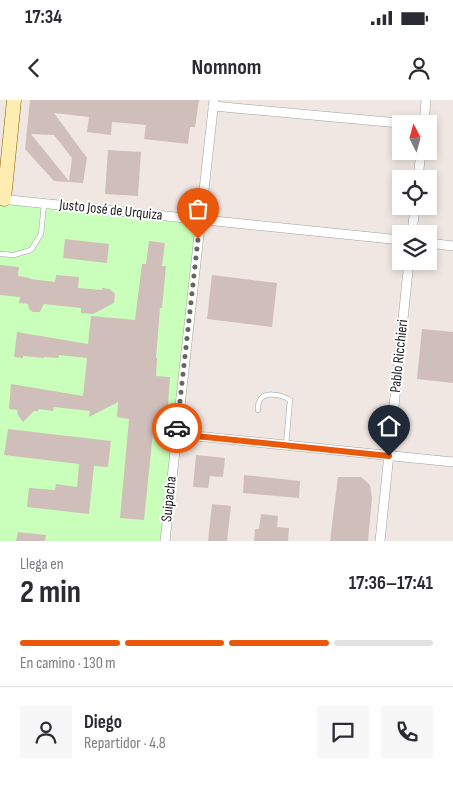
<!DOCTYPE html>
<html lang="es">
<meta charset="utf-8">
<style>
:root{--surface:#fff;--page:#f7f7f7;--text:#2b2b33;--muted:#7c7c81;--line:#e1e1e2;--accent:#ea580c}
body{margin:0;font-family:"Sofia Sans Condensed",sans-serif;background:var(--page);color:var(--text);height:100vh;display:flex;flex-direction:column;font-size:19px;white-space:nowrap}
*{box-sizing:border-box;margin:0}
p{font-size:16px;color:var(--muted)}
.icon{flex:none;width:28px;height:28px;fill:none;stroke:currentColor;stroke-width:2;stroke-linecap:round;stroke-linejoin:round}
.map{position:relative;height:441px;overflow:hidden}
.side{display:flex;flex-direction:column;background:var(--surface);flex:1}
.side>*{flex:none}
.needle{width:32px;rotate:354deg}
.buttons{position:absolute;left:392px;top:15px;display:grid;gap:10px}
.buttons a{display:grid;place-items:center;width:45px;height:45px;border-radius:0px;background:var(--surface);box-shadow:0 2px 8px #0003;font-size:25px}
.pin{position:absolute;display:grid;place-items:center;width:42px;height:42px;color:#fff;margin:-51px -21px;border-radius:50% 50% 50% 0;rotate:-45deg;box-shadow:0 0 5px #0007}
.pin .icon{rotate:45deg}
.courier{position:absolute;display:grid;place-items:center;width:50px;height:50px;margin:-25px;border:4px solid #ea580c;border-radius:50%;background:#fff;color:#222;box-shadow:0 1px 6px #0007}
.overview em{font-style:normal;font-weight:700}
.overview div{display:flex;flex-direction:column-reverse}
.overview{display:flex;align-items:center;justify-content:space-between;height:85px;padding:0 20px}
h1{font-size:32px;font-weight:700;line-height:38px}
.bar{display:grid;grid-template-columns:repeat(4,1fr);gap:8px 5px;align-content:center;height:60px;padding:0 20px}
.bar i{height:6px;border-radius:4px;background:var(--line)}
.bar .selected{background:var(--accent)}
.bar p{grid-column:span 4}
.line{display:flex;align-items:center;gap:12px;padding:0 20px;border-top:1px solid var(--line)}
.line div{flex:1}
.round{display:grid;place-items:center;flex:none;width:52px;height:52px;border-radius:0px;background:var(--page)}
.status{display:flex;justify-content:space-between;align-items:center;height:35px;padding:0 25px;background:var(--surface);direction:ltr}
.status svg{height:14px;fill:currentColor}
header{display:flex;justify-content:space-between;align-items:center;height:65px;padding:0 20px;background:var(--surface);font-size:22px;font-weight:700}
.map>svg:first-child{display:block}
</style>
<div class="status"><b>17:34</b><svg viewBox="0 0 49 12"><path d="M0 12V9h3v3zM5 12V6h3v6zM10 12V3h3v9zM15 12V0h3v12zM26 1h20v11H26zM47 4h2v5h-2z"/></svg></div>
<header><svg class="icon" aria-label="back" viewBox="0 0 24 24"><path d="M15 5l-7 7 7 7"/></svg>Nomnom<svg class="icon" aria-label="person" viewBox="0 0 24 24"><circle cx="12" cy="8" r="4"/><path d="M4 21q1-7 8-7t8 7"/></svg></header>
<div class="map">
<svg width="453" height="441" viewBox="0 0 453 441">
<rect width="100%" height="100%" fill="#f0e7e2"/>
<polygon fill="#c9ffba" points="0,99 200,119 165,441 0,441"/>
<g fill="#d0bebb" fill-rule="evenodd">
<path d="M 30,0 L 199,0 L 195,27 L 190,27 L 188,44 L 144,39 L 146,25 L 112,22 L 111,35 L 87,32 L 89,17 L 54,13 L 87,58 L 83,83 L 54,81 L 25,49 ZM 31,34 L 54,35 L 72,58 L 69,81 Z"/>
<polygon points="108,50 141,52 138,96 105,94"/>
<polygon points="65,139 109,144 107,163 63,158"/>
<polygon points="149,141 165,143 162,166 166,166 162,208 160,208 156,258 157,258 156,276 170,277 166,333 153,332 144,420 120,418 129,319 117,317 118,302 89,317 90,311 54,307 53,311 39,309 38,311 34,311 23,322 18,315 17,310 9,309 11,284 83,296 87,258 59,255 58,258 44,257 44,258 23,256 23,258 14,257 17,232 88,244 91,216 135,220 142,164 146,164"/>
<polygon points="0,165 19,167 18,176 30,178 30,179 55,182 56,175 79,177 78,188 102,190 102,188 110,189 115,194 114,203 93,214 81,213 81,208 44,204 40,212 33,212 29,209 28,204 19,203 20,197 0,195"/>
<polygon points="212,175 277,183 272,227 207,219"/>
<polygon points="422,229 453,232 453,283 417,279"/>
<polygon points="8,329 111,341 108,367 94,366 89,414 27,407 29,388 55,390 56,384 77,387 79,364 4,355"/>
<polygon points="196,355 225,358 223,377 210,376 208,388 193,387"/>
<polygon points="244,375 300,381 299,398 243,393"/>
<polygon points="338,377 361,377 370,385 372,398 368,441 330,441"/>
<polygon points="212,404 231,406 227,441 208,441"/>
<polygon points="261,414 278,416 277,427 289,428 288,441 254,441 255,429 259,429"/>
<polygon points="18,432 46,435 45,441 16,441"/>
</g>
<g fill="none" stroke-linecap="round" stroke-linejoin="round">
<defs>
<g id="lane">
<polyline points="0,154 14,155 31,150 41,134 44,104"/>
<path d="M 258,310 C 258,308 258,304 259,302 C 263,290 282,295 290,300 L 286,345"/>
</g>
<g id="street">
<polyline points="213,6 410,24"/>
<polyline points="424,24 426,0"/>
<polyline points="418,79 421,51"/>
<polyline points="0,99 401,140"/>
<polyline points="412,134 415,106"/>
<polyline points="429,143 453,146"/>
<polyline points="176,334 453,362"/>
<polyline points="165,441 214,0"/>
<polyline points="380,441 409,161"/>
</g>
<polyline id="secondary" points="4,99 14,0"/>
</defs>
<use href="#lane" stroke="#a1a1a1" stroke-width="5.5"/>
<use href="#street" stroke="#a1a1a1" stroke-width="10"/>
<use href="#secondary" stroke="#786200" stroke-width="15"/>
<use href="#lane" stroke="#fff" stroke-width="4.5"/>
<use href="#street" stroke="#fff" stroke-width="9"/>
<use href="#secondary" stroke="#ffecb0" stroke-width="14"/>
</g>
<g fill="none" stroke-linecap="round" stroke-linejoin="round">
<polyline stroke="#676462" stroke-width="5" stroke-dasharray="0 9" points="177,328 198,139"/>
<polyline stroke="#ea580c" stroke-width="6" points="177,328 176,334 389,356"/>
</g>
<g text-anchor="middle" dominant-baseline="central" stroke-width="4" stroke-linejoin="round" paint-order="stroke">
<g font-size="15" fill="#1d1d1d" stroke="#fff">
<text transform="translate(111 110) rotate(6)">Justo José de Urquiza</text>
<text transform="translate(399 256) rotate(-84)">Pablo Ricchieri</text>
<text transform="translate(169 399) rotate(-84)">Suipacha</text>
</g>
</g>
</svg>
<div class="buttons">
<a><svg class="needle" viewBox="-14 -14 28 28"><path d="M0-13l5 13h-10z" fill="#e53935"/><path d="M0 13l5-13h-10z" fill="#7c7c81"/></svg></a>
<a><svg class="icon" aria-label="locate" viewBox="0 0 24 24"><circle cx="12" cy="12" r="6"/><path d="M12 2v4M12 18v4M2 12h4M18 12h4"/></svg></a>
<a><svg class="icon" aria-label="layers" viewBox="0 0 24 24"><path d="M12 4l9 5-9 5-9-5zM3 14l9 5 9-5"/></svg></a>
</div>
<div class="pin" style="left:198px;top:139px;background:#ea580c"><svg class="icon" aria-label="bag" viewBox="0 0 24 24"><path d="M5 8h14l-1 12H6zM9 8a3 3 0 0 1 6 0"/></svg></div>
<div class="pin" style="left:389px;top:356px;background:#1f2937"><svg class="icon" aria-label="home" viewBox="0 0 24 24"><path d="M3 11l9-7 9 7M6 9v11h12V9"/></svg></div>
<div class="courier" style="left:177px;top:328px"><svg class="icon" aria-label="car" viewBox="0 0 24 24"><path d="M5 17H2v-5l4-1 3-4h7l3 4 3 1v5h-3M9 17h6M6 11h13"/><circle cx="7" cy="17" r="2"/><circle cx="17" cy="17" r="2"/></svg></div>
</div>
<section class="side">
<div class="overview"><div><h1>2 min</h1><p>Llega en</p></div><em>17:36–17:41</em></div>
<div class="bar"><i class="selected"></i><i class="selected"></i><i class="selected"></i><i></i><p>En camino · 130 m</p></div>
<div class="line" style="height:90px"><a class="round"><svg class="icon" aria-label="person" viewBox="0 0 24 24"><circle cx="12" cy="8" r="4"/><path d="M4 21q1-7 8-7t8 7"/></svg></a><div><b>Diego</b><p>Repartidor · 4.8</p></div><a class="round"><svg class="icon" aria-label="chat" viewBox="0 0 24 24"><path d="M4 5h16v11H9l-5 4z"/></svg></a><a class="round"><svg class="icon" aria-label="phone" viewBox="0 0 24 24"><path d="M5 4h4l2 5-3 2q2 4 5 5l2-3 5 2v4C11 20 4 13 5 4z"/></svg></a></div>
</section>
